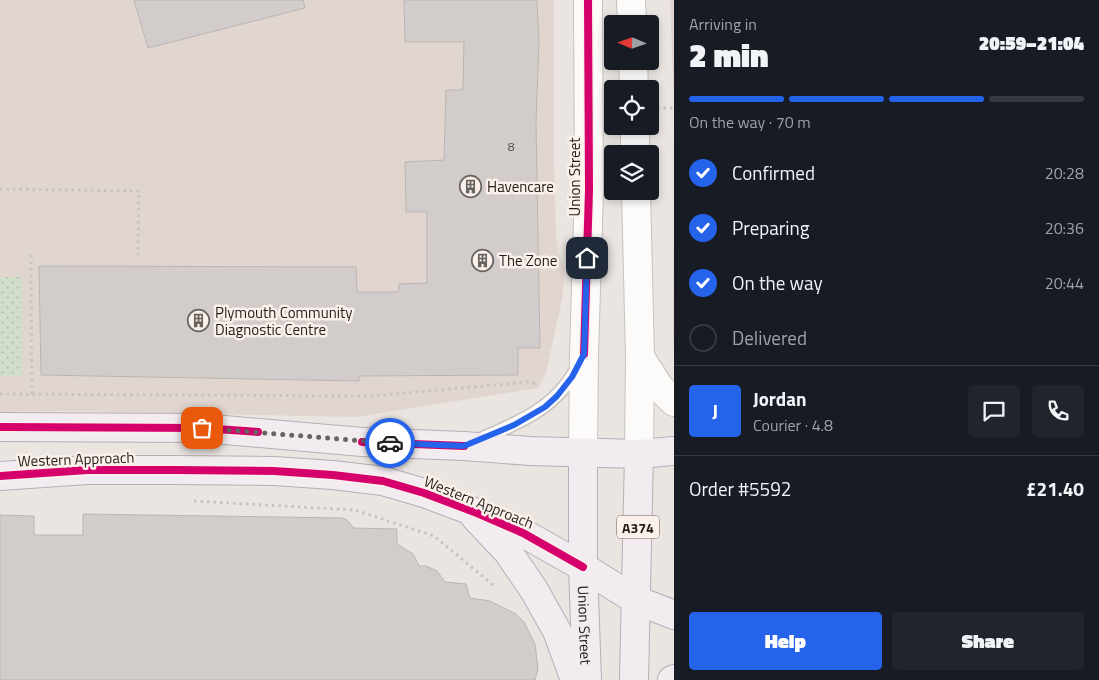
<!DOCTYPE html>
<meta charset="utf-8">
<style>
:root{--surface:#171b24;--page:#20242c;--text:#f1f3f6;--muted:#9ea1a6;--line:#363941;--accent:#2563eb}
body{margin:0;font-family:"Titillium Web",sans-serif;background:var(--page);color:var(--text);height:100vh;display:flex;flex-direction:column;font-size:19px;white-space:nowrap}
*{box-sizing:border-box;margin:0}
p{font-size:16px;color:var(--muted)}
.icon{flex:none;width:28px;height:28px;fill:none;stroke:currentColor;stroke-width:2;stroke-linecap:round;stroke-linejoin:round}
.map{position:relative;flex:1;overflow:hidden}
.side{display:flex;flex-direction:column;background:var(--surface);width:425px}
.side>*{flex:none}
.needle{width:32px;rotate:272deg}
.fabs{position:absolute;left:604px;top:15px;display:grid;gap:10px}
.fabs a{display:grid;place-items:center;width:55px;height:55px;border-radius:5px;background:var(--surface);box-shadow:0 2px 8px #0003;font-size:25px}
.pin{position:absolute;display:grid;place-items:center;width:42px;height:42px;color:#fff;margin:-21px;border-radius:10px;box-shadow:0 2px 8px #0006}
.courier{position:absolute;display:grid;place-items:center;width:50px;height:50px;margin:-25px;border:4px solid #2563eb;border-radius:50%;background:#fff;color:#222;box-shadow:0 1px 6px #0007}
.head em{font-style:normal;font-weight:800}
.head div{display:flex;flex-direction:column-reverse}
.head{display:flex;align-items:center;justify-content:space-between;height:85px;padding:0 15px}
h1{font-size:32px;font-weight:800;line-height:38px}
.bar{display:grid;grid-template-columns:repeat(4,1fr);gap:8px 5px;align-content:center;height:60px;padding:0 15px}
.bar i{height:6px;border-radius:4px;background:var(--line)}
.bar .on{background:var(--accent)}
.bar p{grid-column:span 4}
.line{display:flex;align-items:center;gap:12px;padding:0 15px;border-top:1px solid var(--line)}
.line div{flex:1}
.round{display:grid;place-items:center;flex:none;width:52px;height:52px;border-radius:5px;background:var(--page)}
ol{padding:0 15px;list-style:none}
li{display:flex;align-items:center;gap:15px;height:55px}
li p{margin-inline-start:auto}
li .icon{padding:5px;border-radius:50%;background:var(--accent);color:#fff;stroke-width:4}
li:last-child{color:var(--muted)}
li i{width:28px;height:28px;border:2px solid var(--line);border-radius:50%}
.cta{display:flex;gap:10px;margin-top:auto;padding:10px 15px}
.cta a{flex:1;height:58px;border-radius:5px;background:var(--accent);color:#fff;font-size:20px;font-weight:800;line-height:58px;text-align:center}
.cta a+a{background:var(--page);color:var(--text)}
main{display:flex;flex:1;min-height:0}
.map>svg:first-child{display:block}
</style>
<main>
<div class="map">
<svg width="674" height="680" viewBox="0 0 674 680">
<defs>
<pattern id="grass-dots" width="8" height="8" patternUnits="userSpaceOnUse" patternTransform="scale(1.25)"><rect width="8" height="8" fill="#d1dec9"/><path d="M2 2h.1M6 6h.1" fill="none" stroke="#b3beac" stroke-width="1.8" stroke-linecap="round"/></pattern>
</defs>
<rect width="100%" height="100%" fill="#eae5e1"/>
<g fill="#e1d6cf">
<polygon points="0,0 554,0 554,159 556,235 558,252 564,266 563,295 546,373 538,388 356,417 68,411 0,412"/>
<polygon points="670,0 674,0 674,352 673,334 674,108"/>
</g>
<polygon fill="url(#grass-dots)" points="0,277 22,277 22,375 0,376"/>
<g fill="#d2cdcb" stroke="#bab5b3">
<polygon points="134,0 303,0 305,8 148,48"/>
<polygon points="404,0 537,0 539,42 536,122 540,348 518,348 518,375 359,376 359,381 41,375 39,266 356,267 357,292 398,292 399,284 427,283 427,212 406,212 405,162 444,160 446,90 463,90 464,42 405,42"/>
<polygon points="83,514 342,518 347,520 354,528 397,529 397,544 413,554 419,566 426,566 437,571 445,582 466,584 470,598 490,601 516,614 524,622 535,644 538,669 535,680 0,680 0,515 34,516 34,535 83,535"/>
</g>
<g fill="none" stroke-linecap="round" stroke-linejoin="round">
<defs>
<path id="service" d="M 476,441 C 518,423 556,409 578,366"/>
<g id="tertiary">
<polyline points="631,0 632,24"/>
<polyline points="633,61 634,89"/>
<polyline points="635,126 635,154"/>
<polyline points="636,191 640,357 639,454"/>
<polyline points="640,357 660,388 674,402"/>
<polyline points="583,453 584,354 589,190 588,0"/>
</g>
<g id="primary">
<polyline points="0,427 202,428 362,442 464,446 530,451 639,454 674,451"/>
<path id="s1" d="M 583,453 L 583,567 L 587,680"/>
<polyline points="0,476 87,470 174,470 274,471 333,475 383,481 424,493 477,513 523,533 583,567 636,600 674,615"/>
<polyline points="475,517 508,552 534,590 557,631 575,680"/>
<polyline points="634,680 639,454"/>
<polyline points="672,680 674,679"/>
</g>
</defs>
<use href="#service" stroke="#c6c2be" stroke-width="15"/>
<use href="#tertiary" stroke="#c6c2be" stroke-width="30"/>
<use href="#primary" stroke="#b8adb6" stroke-width="30"/>
<g stroke="#c6c4c2" stroke-width="3" stroke-dasharray="2.5 4" stroke-linecap="butt">
<polyline points="657,108 674,108"/>
<polyline points="0,189 139,191 138,255"/>
<polyline points="31,255 32,395"/>
<polyline points="0,394 371,396 527,382 538,384"/>
<polyline points="194,501 355,510 434,536 493,585"/>
</g>
<use href="#service" stroke="#fcfbfa" stroke-width="12"/>
<use href="#tertiary" stroke="#fcfbfa" stroke-width="28"/>
<use href="#primary" stroke="#f2ecf1" stroke-width="28"/>
<defs>
<g id="cycleway">
<polyline points="584,354 589,190 588,0"/>
<polyline points="0,427 202,428 258,432"/>
<polyline points="362,442 464,446"/>
<polyline points="0,476 87,470 174,470 274,471 333,475 383,481 424,493 477,513 523,533 583,567"/>
</g>
</defs>
<use href="#cycleway" stroke="#fbf1ea" stroke-width="11"/>
<use href="#cycleway" stroke="#d6006c" stroke-width="8"/>
</g>
<g fill="none" stroke-linecap="round" stroke-linejoin="round">
<polyline stroke="#676461" stroke-width="5" stroke-dasharray="0 9" points="202,428 390,443"/>
<polyline stroke="#2563eb" stroke-width="6" points="390,443 464,446 514,425 545,407 557,396 572,377 584,354 587,258"/>
</g>
<defs>
<symbol id="building-ring" viewBox="-11 -11 22 22"><circle r="9.5" fill="#fbf1ea" stroke="#676461" stroke-width="1.5"/><path d="M-4-6H4V6H1V3H-1V6H-4ZM-2.5-4.3h1.7v1.8h-1.7ZM.8-4.3h1.7v1.8H.8ZM-2.5-1h1.7V.8h-1.7ZM.8-1h1.7V.8H.8Z" fill="#676461"/></symbol>
</defs>
<g fill-rule="evenodd">
<use href="#building-ring" x="458" y="174" width="25" height="25"/>
<use href="#building-ring" x="470" y="248" width="25" height="25"/>
<use href="#building-ring" x="186" y="308" width="25" height="25"/>
</g>
<g text-anchor="middle" dominant-baseline="central" stroke-width="5" stroke-linejoin="round" paint-order="stroke">
<g font-size="12" fill="#4e4b49">
<text x="511" y="146">8</text>
</g>
<rect fill="#fbf1ea" stroke="#625d5a" stroke-width="1" x="617" y="515.5" width="42" height="23" rx="4"/>
<g font-size="14" font-weight="bold" fill="#211e1c">
<text x="638" y="527">A374</text>
</g>
<g font-size="15" fill="#211e1c" stroke="#fbf1ea">
<text transform="translate(574 177) rotate(-90)">Union Street</text>
<text transform="translate(76 459) rotate(-2)">Western Approach</text>
<text transform="translate(479 502) rotate(22)">Western Approach</text>
<text stroke="none"><textPath href="#s1" startOffset="172">Union Street</textPath></text>
</g>
<g font-size="15" fill="#211e1c" stroke="#fbf1ea" text-anchor="start">
<text x="487" y="186">Havencare</text>
<text x="499" y="260">The Zone</text>
<text x="215" y="312">Plymouth Community<tspan x="215" dy="17">Diagnostic Centre</tspan></text>
</g>
</g>
</svg>
<div class="fabs">
<a><svg class="needle" viewBox="-14 -14 28 28"><path d="M0-13l5 13h-10z" fill="#e53935"/><path d="M0 13l5-13h-10z" fill="#9ea1a6"/></svg></a>
<a><svg class="icon" aria-label="locate" viewBox="0 0 24 24"><circle cx="12" cy="12" r="6"/><path d="M12 2v4M12 18v4M2 12h4M18 12h4"/></svg></a>
<a><svg class="icon" aria-label="layers" viewBox="0 0 24 24"><path d="M12 4l9 5-9 5-9-5zM3 14l9 5 9-5"/></svg></a>
</div>
<div class="pin" style="left:202px;top:428px;background:#ea580c"><svg class="icon" aria-label="bag" viewBox="0 0 24 24"><path d="M5 8h14l-1 12H6zM9 8a3 3 0 0 1 6 0"/></svg></div>
<div class="pin" style="left:587px;top:258px;background:#1f2937"><svg class="icon" aria-label="home" viewBox="0 0 24 24"><path d="M3 11l9-7 9 7M6 9v11h12V9"/></svg></div>
<div class="courier" style="left:390px;top:443px"><svg class="icon" aria-label="car" viewBox="0 0 24 24"><path d="M5 17H2v-5l4-1 3-4h7l3 4 3 1v5h-3M9 17h6M6 11h13"/><circle cx="7" cy="17" r="2"/><circle cx="17" cy="17" r="2"/></svg></div>
</div>
<section class="side">
<div class="head"><div><h1>2 min</h1><p>Arriving in</p></div><em>20:59–21:04</em></div>
<div class="bar"><i class="on"></i><i class="on"></i><i class="on"></i><i></i><p>On the way · 70 m</p></div>
<ol>
<li><svg class="icon" aria-label="check" viewBox="0 0 24 24"><path d="M5 12l5 5 9-10"/></svg>Confirmed<p>20:28</p></li>
<li><svg class="icon" aria-label="check" viewBox="0 0 24 24"><path d="M5 12l5 5 9-10"/></svg>Preparing<p>20:36</p></li>
<li><svg class="icon" aria-label="check" viewBox="0 0 24 24"><path d="M5 12l5 5 9-10"/></svg>On the way<p>20:44</p></li>
<li><i></i>Delivered</li>
</ol>
<div class="line" style="height:90px"><b class="round" style="background:var(--accent);color:#fff">J</b><div><b>Jordan</b><p>Courier · 4.8</p></div><a class="round"><svg class="icon" aria-label="chat" viewBox="0 0 24 24"><path d="M4 5h16v11H9l-5 4z"/></svg></a><a class="round"><svg class="icon" aria-label="phone" viewBox="0 0 24 24"><path d="M5 4h4l2 5-3 2q2 4 5 5l2-3 5 2v4C11 20 4 13 5 4z"/></svg></a></div>
<div class="line" style="height:65px"><div>Order #5592</div><b>£21.40</b></div>
<div class="cta"><a>Help</a><a>Share</a></div>
</section>
</main>
